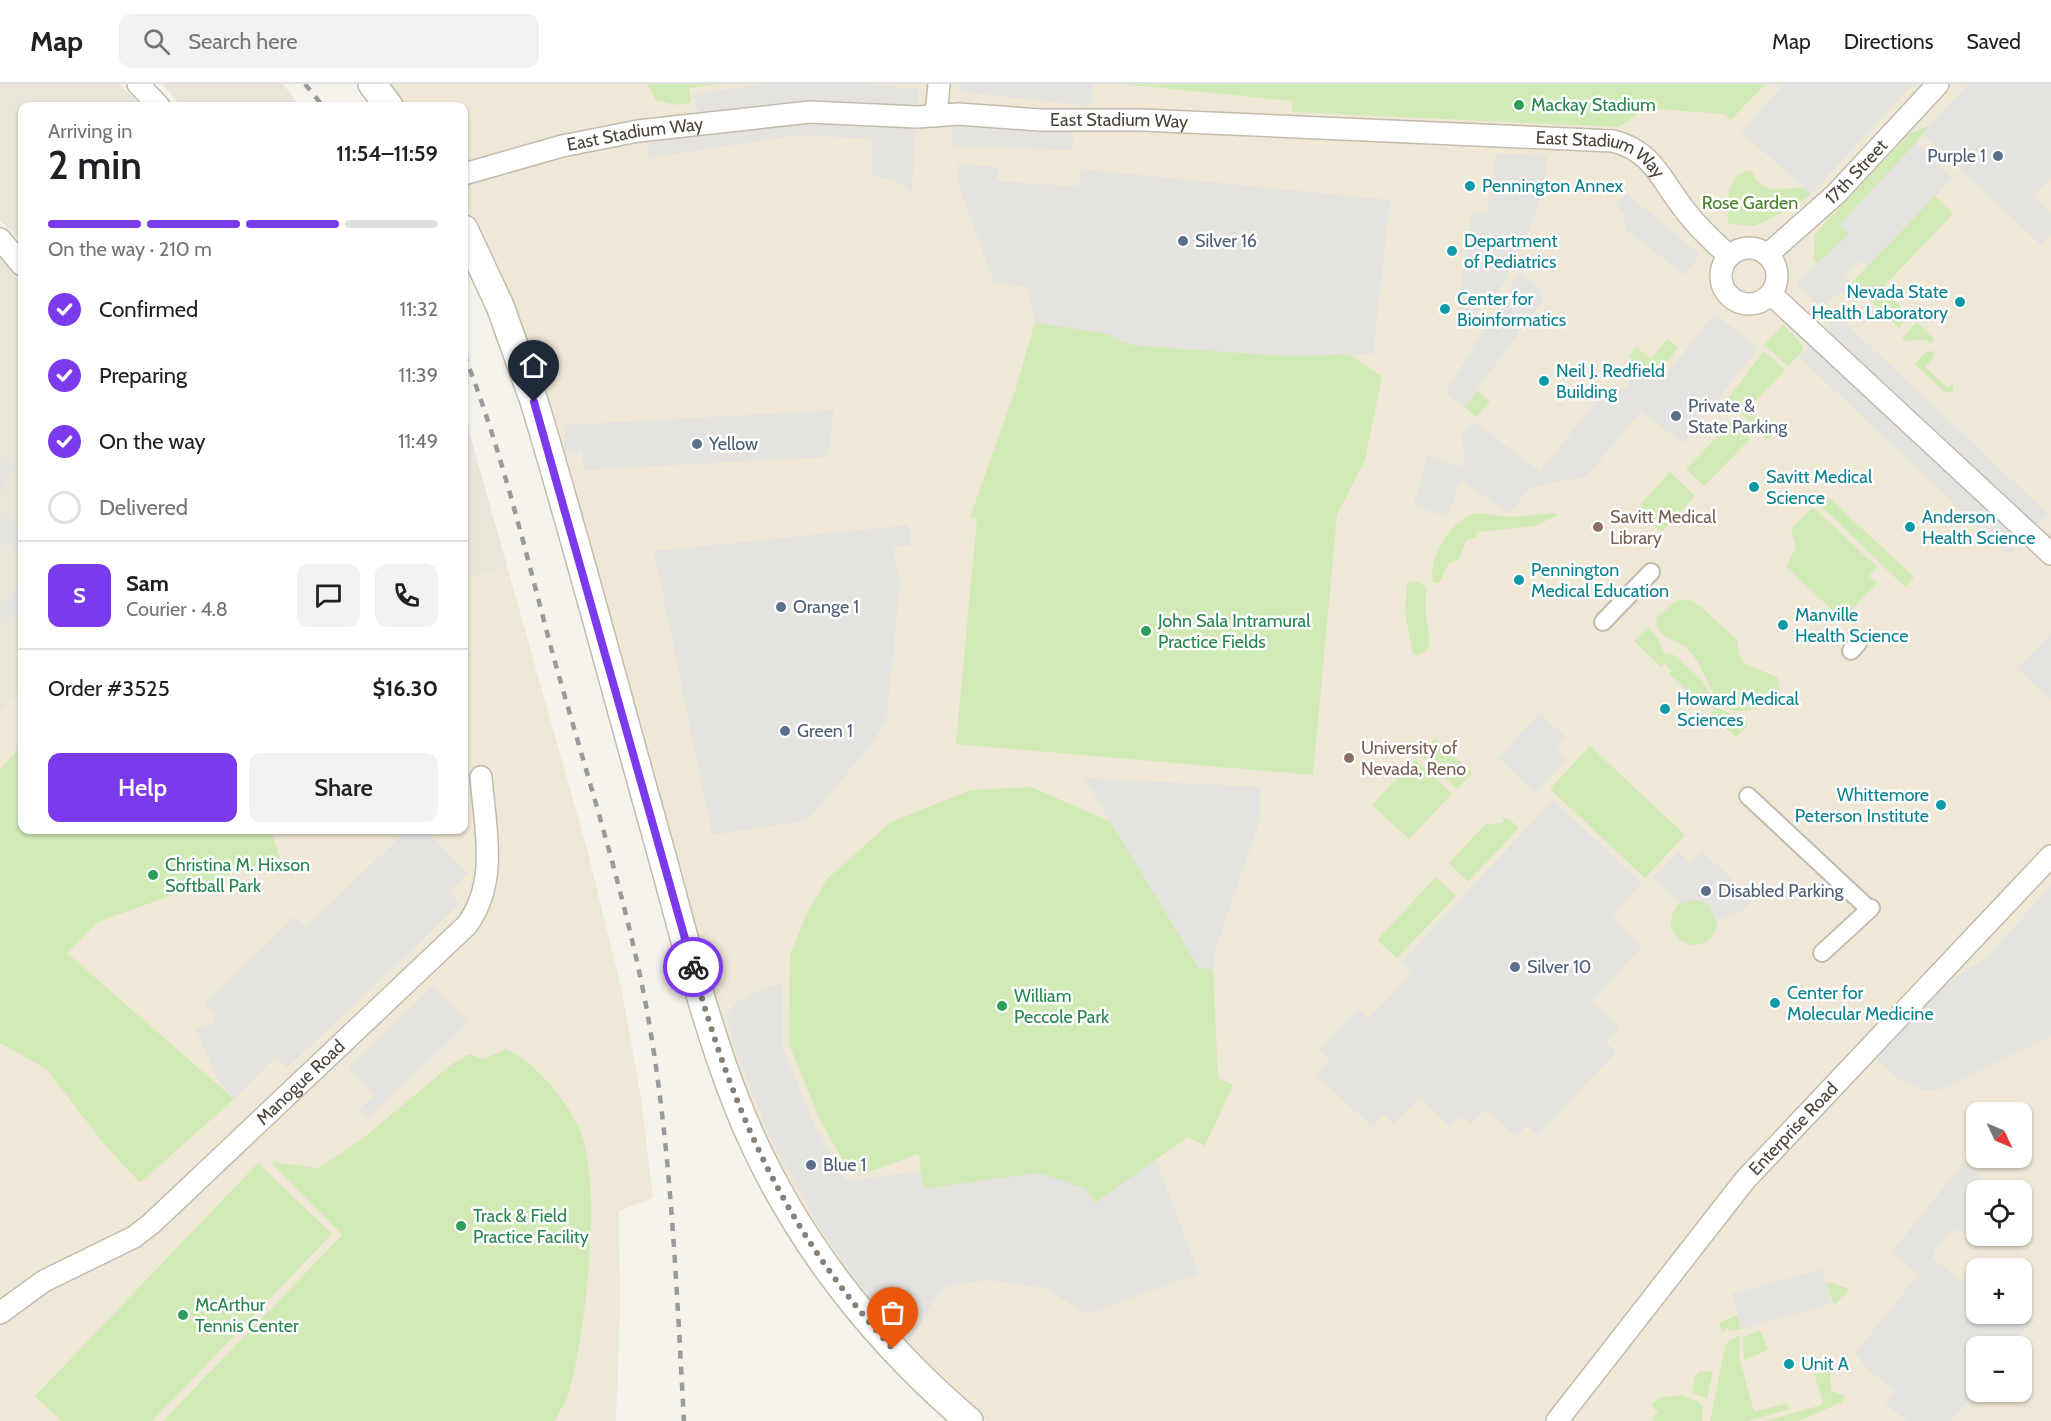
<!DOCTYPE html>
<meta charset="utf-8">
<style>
:root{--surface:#fff;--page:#f2f2f2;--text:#202124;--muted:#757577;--line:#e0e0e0;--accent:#7c3aed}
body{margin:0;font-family:Cabin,sans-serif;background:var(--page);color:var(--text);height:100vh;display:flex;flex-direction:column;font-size:22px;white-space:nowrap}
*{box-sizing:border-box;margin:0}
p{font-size:20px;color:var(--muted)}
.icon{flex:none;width:33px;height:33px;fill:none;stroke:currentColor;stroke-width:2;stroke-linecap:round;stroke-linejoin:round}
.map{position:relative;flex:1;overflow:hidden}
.side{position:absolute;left:18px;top:18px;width:450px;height:732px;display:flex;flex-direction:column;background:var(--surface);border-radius:12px;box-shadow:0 2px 4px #0004}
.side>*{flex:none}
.needle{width:39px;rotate:134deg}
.buttons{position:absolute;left:1966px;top:1018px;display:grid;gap:12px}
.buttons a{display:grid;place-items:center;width:66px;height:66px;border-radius:12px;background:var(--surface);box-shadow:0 2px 4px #0004;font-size:30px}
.pin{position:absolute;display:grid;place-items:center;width:51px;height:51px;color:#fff;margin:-62px -26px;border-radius:50% 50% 50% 0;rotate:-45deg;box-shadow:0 0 6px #0007}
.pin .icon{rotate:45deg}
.courier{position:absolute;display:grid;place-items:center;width:60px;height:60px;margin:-30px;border:4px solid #7c3aed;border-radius:50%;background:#fff;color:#222;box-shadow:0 2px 8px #0007}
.head em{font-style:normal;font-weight:600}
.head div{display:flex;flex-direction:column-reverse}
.head{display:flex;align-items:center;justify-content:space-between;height:102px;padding:0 30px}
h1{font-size:39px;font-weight:600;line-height:45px}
.bar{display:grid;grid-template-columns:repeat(4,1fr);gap:9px 6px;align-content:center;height:72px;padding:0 30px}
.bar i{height:8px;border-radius:4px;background:var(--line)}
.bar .on{background:var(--accent)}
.bar p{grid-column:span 4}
.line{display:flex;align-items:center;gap:15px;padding:0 30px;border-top:2px solid var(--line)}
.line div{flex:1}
.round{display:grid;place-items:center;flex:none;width:63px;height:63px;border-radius:12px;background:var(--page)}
ol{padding:0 30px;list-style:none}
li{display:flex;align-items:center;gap:18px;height:66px}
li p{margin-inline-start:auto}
li .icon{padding:6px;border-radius:50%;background:var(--accent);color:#fff;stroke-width:4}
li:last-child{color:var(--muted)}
li i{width:33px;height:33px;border:3px solid var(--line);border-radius:50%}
.primary-button{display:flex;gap:12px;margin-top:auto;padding:12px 30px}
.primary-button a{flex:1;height:69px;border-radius:12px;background:var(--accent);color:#fff;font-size:24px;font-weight:600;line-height:69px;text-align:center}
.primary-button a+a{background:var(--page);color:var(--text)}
header{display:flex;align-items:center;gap:36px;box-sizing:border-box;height:84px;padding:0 30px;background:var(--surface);border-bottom:2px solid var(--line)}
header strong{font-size:28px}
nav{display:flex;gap:33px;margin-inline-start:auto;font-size:21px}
.search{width:420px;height:54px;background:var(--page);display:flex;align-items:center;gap:15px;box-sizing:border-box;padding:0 21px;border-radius:12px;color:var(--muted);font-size:22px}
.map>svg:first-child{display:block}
</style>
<header>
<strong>Map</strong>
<div class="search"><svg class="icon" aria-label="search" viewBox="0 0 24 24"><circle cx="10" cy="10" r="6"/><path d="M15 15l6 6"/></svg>Search here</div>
<nav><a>Map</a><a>Directions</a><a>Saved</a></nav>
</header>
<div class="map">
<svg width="2051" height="1337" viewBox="0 0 2051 1337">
<rect width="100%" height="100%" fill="#f6f3ec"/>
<g fill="#eae5da">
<polygon points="0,0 120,0 141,22 22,22 22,159 0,136"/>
<polygon points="162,0 283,0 300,22 181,22"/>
<polygon points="0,173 22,200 22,605 0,628"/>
<polygon points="464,329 507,482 464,498"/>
</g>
<g fill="#efe8d6" fill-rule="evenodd">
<path d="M 387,0 L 2051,0 L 2051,1337 L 988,1337 L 975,1327 L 885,1239 L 810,1141 L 759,1042 L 722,942 L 516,242 L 512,214 L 495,175 L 464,120 L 464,22 L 403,22 ZM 1977,1029 L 2022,1029 L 2022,1074 L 1977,1074 ZM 1977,1107 L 2022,1107 L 2022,1152 L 1977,1152 ZM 1977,1185 L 2022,1185 L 2022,1230 L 1977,1230 ZM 1977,1263 L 2022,1263 L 2022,1308 L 1977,1308 Z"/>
<polygon points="507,482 587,765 622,907 641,1014 653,1114 619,1127 620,1229 616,1337 0,1337 0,628 22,605 22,746 464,746 464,498"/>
</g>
<g fill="#d2eab5">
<path d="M 647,0 L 720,0 L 689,4 L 691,18 C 683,22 667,21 660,16 L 657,18 Z"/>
<polygon points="1123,0 1765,0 1731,36 1724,30 1646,24 1619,43 1292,28 1293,17"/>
<polygon points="1929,42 1916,59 1840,140 1849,150 1818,179 1814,177 1815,150 1910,49"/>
<path d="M 1751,86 C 1764,114 1781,104 1803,103 L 1811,110 L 1801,118 L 1755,142 L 1728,140 C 1726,120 1726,90 1751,86 Z"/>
<polygon points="1935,112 1953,130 1882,204 1910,232 1899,244 1851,199"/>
<polygon points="1035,238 1103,249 1142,262 1273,271 1349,270 1382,293 1365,376 1337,431 1313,691 956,660 977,434 970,433 1016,304"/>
<polygon points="1917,238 1934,255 1931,260 1926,256 1905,257 1902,254"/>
<polygon points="1783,241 1804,262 1802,268 1788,282 1764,261"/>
<polygon points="1667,255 1678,264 1655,292 1629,272 1636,263 1651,275"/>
<polygon points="1764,267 1785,286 1747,325 1773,350 1768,356 1727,316"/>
<polygon points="1934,267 1934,273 1925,283 1948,304 1952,300 1954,306 1952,309 1942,306 1915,280 1926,268"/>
<polygon points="1477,307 1490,317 1477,333 1464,323"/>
<polygon points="1732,338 1750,355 1704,402 1686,385"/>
<polygon points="1670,388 1695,412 1661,448 1652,440 1640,421"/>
<polygon points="1827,412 1914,493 1905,503 1819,420"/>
<polygon points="1813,423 1877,483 1869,492 1877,499 1842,535 1786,483 1796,463 1791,445"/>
<path d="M 1479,429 L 1512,433 L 1556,429 L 1556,432 L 1535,442 L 1477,448 L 1476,453 L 1466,456 L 1459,476 L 1449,479 L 1439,499 L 1433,498 C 1427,473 1453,432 1479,429 Z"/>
<path d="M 1416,497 L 1426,503 C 1426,512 1425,523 1426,532 C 1427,547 1437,563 1419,571 L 1413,570 L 1405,530 L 1407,499 Z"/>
<path d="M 1688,515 L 1700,522 L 1737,556 L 1739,571 L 1745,580 L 1777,593 L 1780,606 C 1775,616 1765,622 1754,625 C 1712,638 1711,590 1689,566 C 1678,554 1652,556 1657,533 L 1676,517 Z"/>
<polygon points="1648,543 1658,554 1664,569 1674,571 1702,596 1716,623 1747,637 1747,642 1736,653 1711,630 1714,626 1707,620 1704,623 1669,590 1672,587 1665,580 1661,583 1634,557"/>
<polygon points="1435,654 1472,689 1457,705 1420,670"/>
<polygon points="22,662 22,746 270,746 280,773 97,838 67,869 234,1015 140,1099 105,1061 46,985 0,959 0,685"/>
<polygon points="1590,662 1685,751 1645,794 1550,705"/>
<polygon points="1415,675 1452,710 1409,755 1372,721"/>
<polygon points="1031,703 1111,738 1199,884 1213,885 1218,994 1233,1001 1205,1062 1188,1053 1095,1119 1040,1089 923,1105 919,1070 860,1091 853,1076 845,1080 820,1036 789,960 790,872 806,831 827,795 891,738 971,706"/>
<polygon points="1503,735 1509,735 1519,744 1468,798 1449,779 1486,740 1503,739"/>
<polygon points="1436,793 1456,812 1397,874 1377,856"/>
<circle cx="1694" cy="838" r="23"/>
<path d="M 506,965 C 536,980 564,1012 579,1044 C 604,1098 585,1250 569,1309 C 566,1318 559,1328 554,1337 L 163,1337 L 342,1151 L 271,1078 L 319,1084 L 362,1055 L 452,980 L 469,970 L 483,975 Z"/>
<polygon points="258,1079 332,1150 152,1337 61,1337 35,1312"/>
<polygon points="1831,1199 1850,1205 1834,1221 1826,1200"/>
<polygon points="1737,1231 1741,1245 1731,1247 1727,1244 1722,1249 1719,1239"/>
<polygon points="1760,1246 1768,1266 1744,1276 1743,1253"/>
<polygon points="1740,1252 1739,1273 1754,1328 1787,1319 1789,1325 1749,1337 1710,1337 1725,1262 1728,1257"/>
<polygon points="1830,1286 1831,1307 1845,1312 1842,1318 1799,1337 1766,1337 1821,1321 1823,1317 1814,1290"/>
<polygon points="1713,1287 1707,1314 1692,1309 1694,1294 1699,1288"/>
<polygon points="1680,1311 1697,1317 1703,1323 1702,1337 1654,1337 1652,1334 1658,1328 1651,1321 1659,1314"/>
</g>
<g fill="#e5e3e0">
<polygon points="768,0 862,0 918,5 912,108 895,97 871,91 873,55 798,51 649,74 644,44 698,35 694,10"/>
<polygon points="962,0 1093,0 1091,22 961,8"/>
<polygon points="1784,0 1913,0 1811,110 1741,48"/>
<polygon points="1968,0 2051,0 2051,94 2033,112 2051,129 2051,151 2041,161 1922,50"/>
<polygon points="952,39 1074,42 1073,66 952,63"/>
<polygon points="1916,59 1952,94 1868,182 1861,175 1844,191 1851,199 1821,225 1796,199 1849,150 1840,141"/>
<polygon points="1496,70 1547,71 1545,100 1526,156 1505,197 1494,214 1467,237 1456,237 1471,128 1487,130"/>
<polygon points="958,80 997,83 997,97 1080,103 1081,85 1390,116 1373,270 1290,272 1131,261 1103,249 1035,238 1027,203 994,199 957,97"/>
<polygon points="1626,109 1700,171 1684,191 1626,145 1624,129 1616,122"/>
<polygon points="1519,189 1540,204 1543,216 1464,323 1445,309"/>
<polygon points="1714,229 1758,264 1683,359 1641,327 1587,392 1530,404 1509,429 1461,397 1447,433 1413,421 1421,399 1427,370 1465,385 1462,350 1474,337 1540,388 1603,308 1627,303 1629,298 1627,281 1632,275 1662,297"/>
<polygon points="1838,232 2048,430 2009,471 1799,273"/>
<polygon points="834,326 827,373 584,386 582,367 565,370 564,341"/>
<polygon points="0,375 13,381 0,409"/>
<polygon points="0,432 22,448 22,470 0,452"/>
<polygon points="908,441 912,461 892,463 900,498 887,634 871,661 808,736 712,751 654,467"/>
<polygon points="22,497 22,521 9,538 0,531 0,525"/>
<polygon points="2051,549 2051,616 2017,585"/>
<polygon points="1539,629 1566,653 1555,665 1567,676 1536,709 1498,674"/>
<polygon points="1084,694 1260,703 1260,736 1215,866 1213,885 1199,884"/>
<polygon points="1553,716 1642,799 1611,833 1642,863 1592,917 1620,944 1606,958 1616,968 1538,1051 1527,1041 1516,1053 1486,1025 1471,1041 1461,1031 1450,1042 1419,1014 1394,1040 1384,1031 1372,1043 1316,991 1330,976 1319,965 1358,925 1368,935 1412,889 1401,878"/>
<polygon points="407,746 426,746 468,789 449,809 460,820 287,984 275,973 234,1015 219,998 196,945 213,939 215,931 204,920 294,833 306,843"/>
<polygon points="1678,767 1690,778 1702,767 1753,815 1741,828 1716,837 1709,822 1702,817 1694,816 1681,820 1653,794"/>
<polygon points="2051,802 2051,952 1943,1005 1925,1007 1899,995 1874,973 1943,903 1987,873"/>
<polygon points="782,900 781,959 814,1041 847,1097 921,1087 923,1105 1040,1089 1086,1105 1095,1119 1156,1076 1199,1190 1086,1230 1045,1204 988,1196 949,1202 937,1211 909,1259 870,1215 823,1149 771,1055 736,968 726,934 729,927 739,917 768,902"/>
<polygon points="433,902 468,938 367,1035 358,1026 374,1011 348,984"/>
<polygon points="1963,1079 1997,1107 1977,1107 1977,1142 1969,1153 1959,1145 1953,1145 1935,1166 1933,1175 1960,1196 1963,1196 1971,1186 1977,1191 1977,1230 2022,1230 2022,1228 2032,1236 2010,1263 1977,1263 1977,1304 1951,1337 1907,1337 1885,1319 1895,1307 1867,1285 1855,1269 1919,1190 1892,1168"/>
<polygon points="1822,1185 1831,1220 1741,1245 1732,1210"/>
</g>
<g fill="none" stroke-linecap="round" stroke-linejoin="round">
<defs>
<g id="pedestrian">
<polyline points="1603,538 1651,488"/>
<polyline points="1851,567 1858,559"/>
<polyline points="1748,712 1869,825"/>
<polyline points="1822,869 1871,824"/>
</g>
<g id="minor">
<polyline points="138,0 159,22"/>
<polyline points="936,32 939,0"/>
<path id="s1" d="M 464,90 L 562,62 L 638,47 L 810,28 L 917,33 L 958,30 L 1040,36 L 1142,36 L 1613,57 C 1653,67 1661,96 1684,125 C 1697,143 1713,157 1729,172"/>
<polyline points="0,155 22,181"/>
<circle cx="1749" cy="192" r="28"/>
<path id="s2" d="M 1767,171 L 1836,110 L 1938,0"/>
<polyline points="1771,210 2051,470"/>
<path id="s3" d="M 0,1229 L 44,1197 L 134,1153 L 151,1140 L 467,841 C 499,797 485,744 481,693"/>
<path id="s4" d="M 1557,1337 L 1745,1096 L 2051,772"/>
</g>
<g id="tertiary">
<polyline points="372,0 389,22"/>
<path d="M 464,145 L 500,222 L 534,317 C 578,462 616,609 657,754 C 682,843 703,934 737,1020 C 786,1144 868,1251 969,1337"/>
</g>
</defs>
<use href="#pedestrian" stroke="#c2bbae" stroke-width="20"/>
<use href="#minor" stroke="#c2bbae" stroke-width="24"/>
<use href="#tertiary" stroke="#c2bbae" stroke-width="30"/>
<use href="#pedestrian" stroke="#fff" stroke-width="16"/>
<use href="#minor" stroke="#fff" stroke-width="21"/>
<use href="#tertiary" stroke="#fff" stroke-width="27"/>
<g stroke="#9a9a9a" stroke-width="4.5" stroke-dasharray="8 8" stroke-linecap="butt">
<polyline points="305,0 323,22"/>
<path d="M 464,270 C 502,367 526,470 553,571 C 585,685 622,799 645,916 C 671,1055 676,1196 684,1337"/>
</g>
</g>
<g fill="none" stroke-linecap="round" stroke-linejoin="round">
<path stroke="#878178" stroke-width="6" stroke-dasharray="0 10.8" d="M 693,883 C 734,1031 787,1150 893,1265"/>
<polyline stroke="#7c3aed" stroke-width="8" points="534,318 693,883"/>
</g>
<g fill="#2e9e5b" stroke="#fff" stroke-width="2">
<circle cx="1519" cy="21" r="6"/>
<circle cx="1146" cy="547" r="6"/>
<circle cx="153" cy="791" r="6"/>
<circle cx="1002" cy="922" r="6"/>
<circle cx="461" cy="1142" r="6"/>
<circle cx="183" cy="1231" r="6"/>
</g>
<g fill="#5c6f8a" stroke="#fff" stroke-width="2">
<circle cx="1998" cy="72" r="6"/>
<circle cx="1183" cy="157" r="6"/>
<circle cx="1676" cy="332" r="6"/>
<circle cx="697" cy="360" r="6"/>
<circle cx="781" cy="523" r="6"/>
<circle cx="785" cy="647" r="6"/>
<circle cx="1706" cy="807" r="6"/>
<circle cx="1515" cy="883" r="6"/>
<circle cx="811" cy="1081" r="6"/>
</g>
<g fill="#0f9aa8" stroke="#fff" stroke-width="2">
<circle cx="1470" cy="102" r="6"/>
<circle cx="1452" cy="167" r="6"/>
<circle cx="1960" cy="218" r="6"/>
<circle cx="1445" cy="225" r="6"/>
<circle cx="1544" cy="297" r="6"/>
<circle cx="1754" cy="403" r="6"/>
<circle cx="1910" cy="443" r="6"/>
<circle cx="1519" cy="496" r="6"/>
<circle cx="1783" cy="541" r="6"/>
<circle cx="1665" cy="625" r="6"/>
<circle cx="1941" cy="721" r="6"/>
<circle cx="1775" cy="919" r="6"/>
<circle cx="1789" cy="1280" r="6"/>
</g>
<g fill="#8d6e63" stroke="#fff" stroke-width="2">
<circle cx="1598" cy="443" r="6"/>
<circle cx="1349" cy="674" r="6"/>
</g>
<g text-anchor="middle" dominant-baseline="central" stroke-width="5" stroke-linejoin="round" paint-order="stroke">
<g font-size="18" fill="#27864d" stroke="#fff" text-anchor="start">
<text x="1531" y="21">Mackay Stadium</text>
<text x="1158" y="537">John Sala Intramural<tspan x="1158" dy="21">Practice Fields</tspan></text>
<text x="165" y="781">Christina M. Hixson<tspan x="165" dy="21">Softball Park</tspan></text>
<text x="1014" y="912">William<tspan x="1014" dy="21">Peccole Park</tspan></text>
<text x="473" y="1132">Track &amp; Field<tspan x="473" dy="21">Practice Facility</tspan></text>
<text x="195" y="1221">McArthur<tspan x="195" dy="21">Tennis Center</tspan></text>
</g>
<g font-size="18" fill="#4b4439" stroke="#fff">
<text stroke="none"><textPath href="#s1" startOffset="662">East Stadium Way</textPath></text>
<text stroke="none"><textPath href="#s1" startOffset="176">East Stadium Way</textPath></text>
<text stroke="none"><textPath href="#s1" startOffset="1148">East Stadium Way</textPath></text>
<text stroke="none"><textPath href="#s2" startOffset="122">17th Street</textPath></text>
<text stroke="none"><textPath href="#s3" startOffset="382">Manogue Road</textPath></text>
<text stroke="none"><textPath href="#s4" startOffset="376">Enterprise Road</textPath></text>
</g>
<g font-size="18" fill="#4e5e75" stroke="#fff" text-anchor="start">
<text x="1986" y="72" text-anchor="end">Purple 1</text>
<text x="1195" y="157">Silver 16</text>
<text x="1688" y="322">Private &amp;<tspan x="1688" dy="21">State Parking</tspan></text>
<text x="709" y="360">Yellow</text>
<text x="793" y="523">Orange 1</text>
<text x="797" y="647">Green 1</text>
<text x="1718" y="807">Disabled Parking</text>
<text x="1527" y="883">Silver 10</text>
<text x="823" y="1081">Blue 1</text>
</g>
<g font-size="18" fill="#0d838f" stroke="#fff" text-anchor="start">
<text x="1482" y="102">Pennington Annex</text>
<text x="1464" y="157">Department<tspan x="1464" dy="21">of Pediatrics</tspan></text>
<text x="1948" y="208" text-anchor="end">Nevada State<tspan x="1948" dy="21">Health Laboratory</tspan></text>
<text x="1457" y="215">Center for<tspan x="1457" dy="21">Bioinformatics</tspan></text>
<text x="1556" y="287">Neil J. Redfield<tspan x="1556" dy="21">Building</tspan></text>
<text x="1766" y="393">Savitt Medical<tspan x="1766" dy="21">Science</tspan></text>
<text x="1922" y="433">Anderson<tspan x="1922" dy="21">Health Science</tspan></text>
<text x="1531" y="486">Pennington<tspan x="1531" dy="21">Medical Education</tspan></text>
<text x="1795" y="531">Manville<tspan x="1795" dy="21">Health Science</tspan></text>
<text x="1677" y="615">Howard Medical<tspan x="1677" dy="21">Sciences</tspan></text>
<text x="1929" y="711" text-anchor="end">Whittemore<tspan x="1929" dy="21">Peterson Institute</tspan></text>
<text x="1787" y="909">Center for<tspan x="1787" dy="21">Molecular Medicine</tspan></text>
<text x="1801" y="1280">Unit A</text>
</g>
<g font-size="18" fill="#4a7f2a" stroke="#fff">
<text x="1750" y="119">Rose Garden</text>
</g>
<g font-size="18" fill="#785e54" stroke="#fff" text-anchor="start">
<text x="1610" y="433">Savitt Medical<tspan x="1610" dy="21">Library</tspan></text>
<text x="1361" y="664">University of<tspan x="1361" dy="21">Nevada, Reno</tspan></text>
</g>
</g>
</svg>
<div class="buttons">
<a><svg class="needle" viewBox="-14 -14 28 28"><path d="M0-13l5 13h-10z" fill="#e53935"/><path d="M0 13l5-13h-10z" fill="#757577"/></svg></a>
<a><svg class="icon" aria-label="locate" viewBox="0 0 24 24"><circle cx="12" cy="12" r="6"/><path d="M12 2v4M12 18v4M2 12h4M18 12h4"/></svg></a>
<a>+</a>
<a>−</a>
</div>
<div class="pin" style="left:893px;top:1265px;background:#ea580c"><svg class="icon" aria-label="bag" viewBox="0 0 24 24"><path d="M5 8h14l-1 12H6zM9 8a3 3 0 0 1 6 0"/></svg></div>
<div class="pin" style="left:534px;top:318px;background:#1f2937"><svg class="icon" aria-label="home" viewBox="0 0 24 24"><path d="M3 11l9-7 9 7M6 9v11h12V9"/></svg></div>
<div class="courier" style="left:693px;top:883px"><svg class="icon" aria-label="bike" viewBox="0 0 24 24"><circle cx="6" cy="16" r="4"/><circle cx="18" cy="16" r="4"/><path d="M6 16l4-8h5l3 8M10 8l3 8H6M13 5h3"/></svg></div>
<section class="side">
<div class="head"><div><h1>2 min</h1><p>Arriving in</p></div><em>11:54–11:59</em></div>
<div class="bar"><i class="on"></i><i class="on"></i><i class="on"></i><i></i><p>On the way · 210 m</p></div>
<ol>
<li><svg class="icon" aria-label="check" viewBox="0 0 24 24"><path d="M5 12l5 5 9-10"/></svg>Confirmed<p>11:32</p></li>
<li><svg class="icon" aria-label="check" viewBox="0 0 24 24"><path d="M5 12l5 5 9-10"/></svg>Preparing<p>11:39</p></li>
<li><svg class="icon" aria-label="check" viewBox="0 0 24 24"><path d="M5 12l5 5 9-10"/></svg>On the way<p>11:49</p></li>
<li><i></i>Delivered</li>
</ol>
<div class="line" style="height:108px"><b class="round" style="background:var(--accent);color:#fff">S</b><div><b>Sam</b><p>Courier · 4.8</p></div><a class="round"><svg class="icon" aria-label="chat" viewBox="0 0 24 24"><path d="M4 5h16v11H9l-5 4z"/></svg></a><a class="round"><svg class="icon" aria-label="phone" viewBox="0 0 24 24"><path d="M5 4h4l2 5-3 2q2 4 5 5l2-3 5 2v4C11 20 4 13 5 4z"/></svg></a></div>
<div class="line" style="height:78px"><div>Order #3525</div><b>$16.30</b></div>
<div class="primary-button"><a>Help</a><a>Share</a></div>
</section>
</div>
